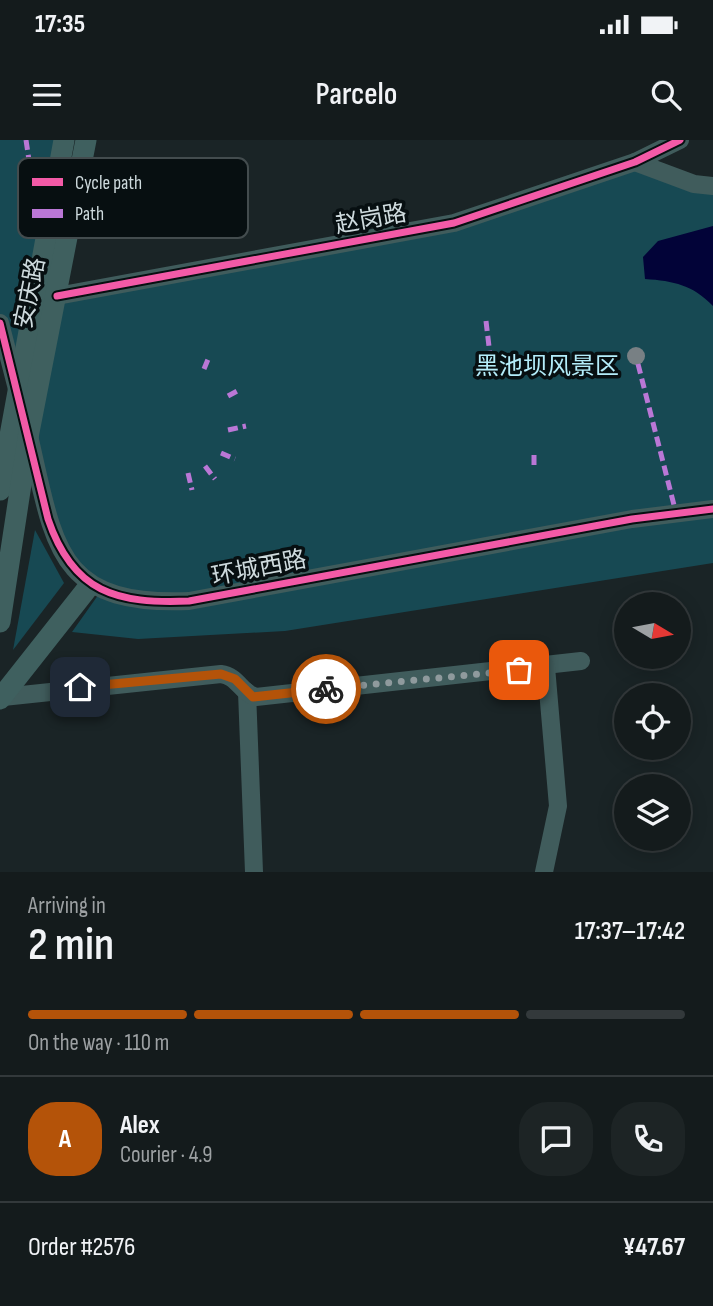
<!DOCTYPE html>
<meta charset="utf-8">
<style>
:root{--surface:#141b1c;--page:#1d2425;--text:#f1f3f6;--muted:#9da1a3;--line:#33393b;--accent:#b45309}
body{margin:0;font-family:"Sofia Sans Condensed","Noto Sans SC",sans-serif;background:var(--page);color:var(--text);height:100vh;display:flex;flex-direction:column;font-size:26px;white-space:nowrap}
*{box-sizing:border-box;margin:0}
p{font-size:23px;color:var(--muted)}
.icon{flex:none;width:38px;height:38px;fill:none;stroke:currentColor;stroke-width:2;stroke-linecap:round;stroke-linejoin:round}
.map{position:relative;height:732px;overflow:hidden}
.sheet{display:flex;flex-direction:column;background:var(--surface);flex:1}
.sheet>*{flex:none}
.needle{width:46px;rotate:100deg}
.controls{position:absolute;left:614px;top:452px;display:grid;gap:14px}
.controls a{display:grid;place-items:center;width:77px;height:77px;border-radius:50%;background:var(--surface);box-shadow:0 4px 18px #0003,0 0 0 2px var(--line);font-size:35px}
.pin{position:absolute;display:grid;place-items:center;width:60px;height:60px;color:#fff;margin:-30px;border-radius:14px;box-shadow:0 4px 10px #0006}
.courier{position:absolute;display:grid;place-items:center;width:70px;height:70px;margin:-35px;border:5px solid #b45309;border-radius:50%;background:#fff;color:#222;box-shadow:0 2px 9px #0007}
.headline em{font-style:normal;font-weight:600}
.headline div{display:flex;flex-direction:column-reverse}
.headline{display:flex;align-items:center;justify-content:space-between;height:119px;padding:0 28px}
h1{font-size:46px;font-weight:600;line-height:52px}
.bar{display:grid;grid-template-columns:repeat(4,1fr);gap:10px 7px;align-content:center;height:84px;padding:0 28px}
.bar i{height:9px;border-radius:5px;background:var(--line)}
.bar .active{background:var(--accent)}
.bar p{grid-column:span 4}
.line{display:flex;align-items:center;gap:18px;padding:0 28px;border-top:2px solid var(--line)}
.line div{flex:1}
.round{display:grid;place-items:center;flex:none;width:74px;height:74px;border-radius:28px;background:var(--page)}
.status{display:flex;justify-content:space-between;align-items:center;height:49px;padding:0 35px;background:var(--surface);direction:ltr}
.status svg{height:19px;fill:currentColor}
header{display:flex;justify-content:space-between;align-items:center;height:91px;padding:0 28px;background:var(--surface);font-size:32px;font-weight:600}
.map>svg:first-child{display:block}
</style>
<div class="status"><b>17:35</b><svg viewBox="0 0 49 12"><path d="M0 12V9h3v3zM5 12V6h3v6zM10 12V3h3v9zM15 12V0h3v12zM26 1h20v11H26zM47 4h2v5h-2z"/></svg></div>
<header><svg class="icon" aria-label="menu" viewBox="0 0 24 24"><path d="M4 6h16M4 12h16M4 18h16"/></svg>Parcelo<svg class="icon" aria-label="search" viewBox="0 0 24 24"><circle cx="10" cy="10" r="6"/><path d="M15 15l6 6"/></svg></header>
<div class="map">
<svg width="713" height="732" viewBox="0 0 713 732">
<rect width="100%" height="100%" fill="#1a2426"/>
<g fill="#174953">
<polygon points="0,0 64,0 19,253 0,183"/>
<polygon points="635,22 713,46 713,423 285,491 138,499 72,492 101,451 73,426 29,292 57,156 454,83"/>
<polygon points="35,390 64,443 13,510"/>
</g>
<path fill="#020338" d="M 713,86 L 713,166 C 693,145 674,141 645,139 L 643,117 L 658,101 Z"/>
<circle fill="#788084" cx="636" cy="216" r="9"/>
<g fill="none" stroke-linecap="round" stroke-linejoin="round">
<g stroke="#405c5c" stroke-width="18">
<polyline points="635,22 694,44 713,46"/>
<polyline points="57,156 454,83 635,22 680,0"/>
<polyline points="0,183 17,249"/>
<path d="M 30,300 C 55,409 58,466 189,461 L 632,379 L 713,369"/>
<polyline points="247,552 254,732"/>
<path d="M 3,557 L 221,534 C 238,536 241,553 256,557 L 581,521"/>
<polyline points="544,732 558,666 546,527"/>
</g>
<g stroke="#3f605f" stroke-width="21">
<polyline points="0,350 64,0"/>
<polyline points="0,482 29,292 86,0"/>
<polyline points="0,559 90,445"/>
</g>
<g stroke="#ba77d6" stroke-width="5" stroke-dasharray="10 5" stroke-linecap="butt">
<polyline points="26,0 33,47 48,84"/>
<polyline points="486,181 490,215"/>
<polyline points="638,224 675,369"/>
<polyline points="204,229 209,217"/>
<polyline points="228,256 239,250"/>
<polyline points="228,290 246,286"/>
<polyline points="221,313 235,319"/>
<polyline points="534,325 534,310"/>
<polyline points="205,326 215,339"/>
<polyline points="188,333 192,350"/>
</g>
<defs>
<g id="cycleway">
<polyline points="57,156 454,83 635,22 680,0"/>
<path d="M 0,183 L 48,379 C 73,453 117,464 189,461 L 632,379 L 713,369"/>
</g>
</defs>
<use href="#cycleway" stroke="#070f11" stroke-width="11"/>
<use href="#cycleway" stroke="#f35aa7" stroke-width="7"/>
</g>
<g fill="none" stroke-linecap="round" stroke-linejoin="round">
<polyline stroke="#8f9a9d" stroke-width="7" stroke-dasharray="0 12.6" points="326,549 519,530"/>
<polyline stroke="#b45309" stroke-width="9" points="80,547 221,534 235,539 253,557 326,549"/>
</g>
<g text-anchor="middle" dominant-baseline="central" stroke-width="7" stroke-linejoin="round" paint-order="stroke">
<g font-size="24" fill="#cedadd" stroke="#070f11">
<text transform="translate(371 79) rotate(-10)">赵岗路</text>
<text transform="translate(30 153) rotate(-79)">安庆路</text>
<text transform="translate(259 428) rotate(-11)">环城西路</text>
</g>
<g font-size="24" fill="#b4edfa" stroke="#070f11">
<text x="547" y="226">黑池坝风景区</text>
</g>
</g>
<rect x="18" y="18" width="230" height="80" rx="10" fill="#070f11" stroke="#434c4e" stroke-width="2"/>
<rect x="32" y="38" width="31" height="8" fill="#f35aa7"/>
<rect x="32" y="69" width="31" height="9" fill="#ba77d6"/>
<g font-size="19" fill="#cedadd">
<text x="75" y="49">Cycle path</text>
<text x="75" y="80">Path</text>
</g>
</svg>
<div class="controls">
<a><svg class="needle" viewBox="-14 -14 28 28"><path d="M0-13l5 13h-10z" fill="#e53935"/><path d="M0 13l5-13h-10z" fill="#9da1a3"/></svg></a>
<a><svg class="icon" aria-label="locate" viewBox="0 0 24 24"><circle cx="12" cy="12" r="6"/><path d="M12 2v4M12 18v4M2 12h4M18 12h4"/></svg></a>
<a><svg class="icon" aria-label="layers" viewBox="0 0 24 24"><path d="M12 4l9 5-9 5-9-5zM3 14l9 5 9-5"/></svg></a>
</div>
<div class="pin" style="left:519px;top:530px;background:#ea580c"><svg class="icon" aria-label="bag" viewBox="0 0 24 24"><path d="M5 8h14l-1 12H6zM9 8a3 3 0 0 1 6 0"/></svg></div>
<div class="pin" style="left:80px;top:547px;background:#1f2937"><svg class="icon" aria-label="home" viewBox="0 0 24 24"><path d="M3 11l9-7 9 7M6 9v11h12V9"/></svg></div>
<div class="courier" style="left:326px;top:549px"><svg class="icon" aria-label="bike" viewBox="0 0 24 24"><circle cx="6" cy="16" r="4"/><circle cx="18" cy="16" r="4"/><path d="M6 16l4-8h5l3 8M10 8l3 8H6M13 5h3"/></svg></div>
</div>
<section class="sheet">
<div class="headline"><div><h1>2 min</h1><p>Arriving in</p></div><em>17:37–17:42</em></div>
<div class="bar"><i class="active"></i><i class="active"></i><i class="active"></i><i></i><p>On the way · 110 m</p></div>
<div class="line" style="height:126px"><b class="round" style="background:var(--accent);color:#fff">A</b><div><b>Alex</b><p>Courier · 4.9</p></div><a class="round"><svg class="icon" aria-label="chat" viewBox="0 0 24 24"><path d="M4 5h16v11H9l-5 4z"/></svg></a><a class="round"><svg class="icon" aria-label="phone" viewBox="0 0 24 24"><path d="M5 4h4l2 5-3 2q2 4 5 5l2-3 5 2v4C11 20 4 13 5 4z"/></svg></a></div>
<div class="line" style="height:91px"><div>Order #2576</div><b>¥47.67</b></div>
</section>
